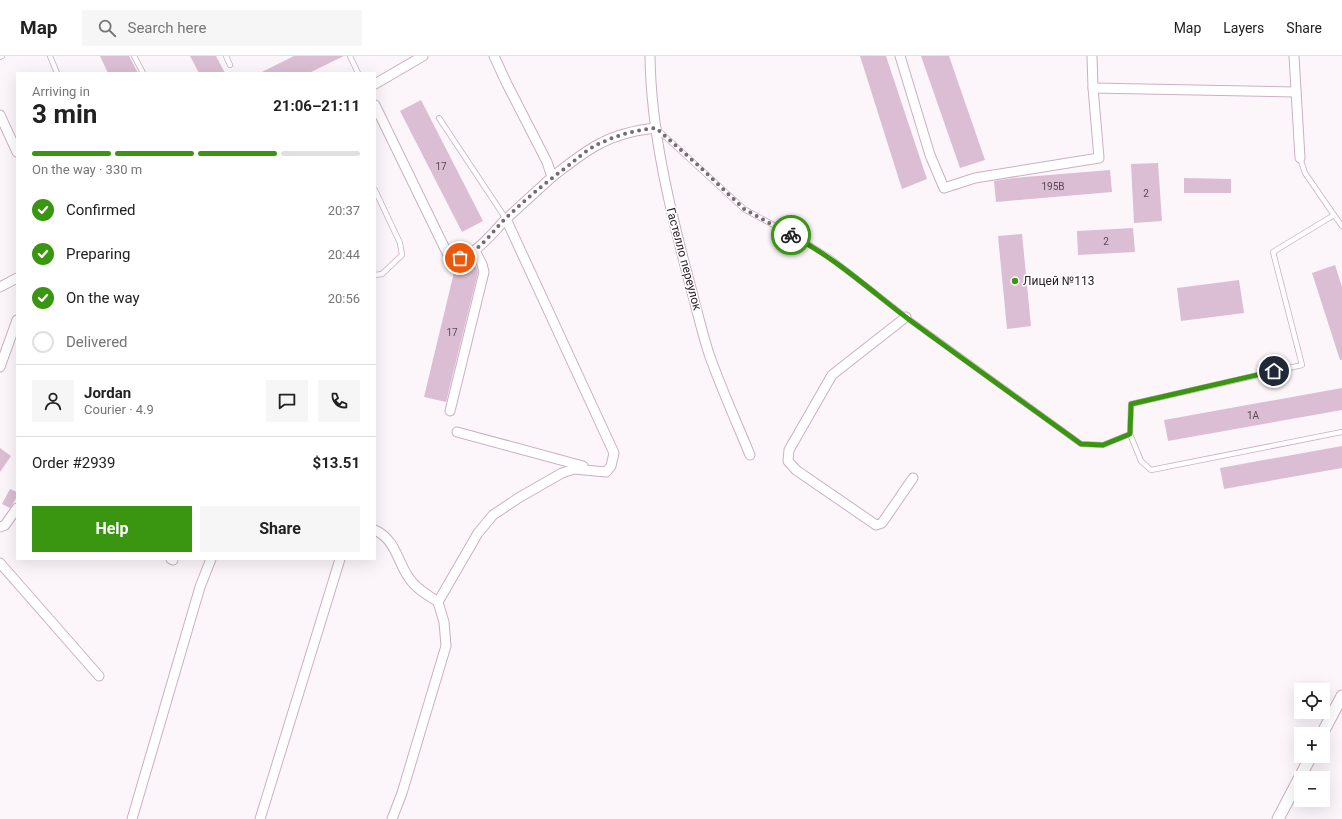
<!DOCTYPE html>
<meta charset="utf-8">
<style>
:root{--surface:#fff;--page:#f6f6f6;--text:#222;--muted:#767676;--line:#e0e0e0;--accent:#3a9611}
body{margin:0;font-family:Roboto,sans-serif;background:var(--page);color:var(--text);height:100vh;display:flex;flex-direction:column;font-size:15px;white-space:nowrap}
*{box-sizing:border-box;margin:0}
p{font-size:13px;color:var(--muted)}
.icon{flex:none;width:22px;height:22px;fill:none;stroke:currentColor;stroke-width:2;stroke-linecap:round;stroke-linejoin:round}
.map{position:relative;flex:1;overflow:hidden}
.side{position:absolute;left:16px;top:16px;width:360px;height:488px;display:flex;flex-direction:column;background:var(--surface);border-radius:0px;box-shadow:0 4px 16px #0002}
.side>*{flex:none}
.fabs{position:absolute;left:1294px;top:627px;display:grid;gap:8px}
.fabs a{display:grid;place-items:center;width:36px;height:36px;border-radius:0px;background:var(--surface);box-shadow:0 4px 16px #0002;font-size:20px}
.pin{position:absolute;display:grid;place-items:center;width:34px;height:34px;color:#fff;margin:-17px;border:2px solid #fff;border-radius:50%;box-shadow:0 1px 4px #0007}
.courier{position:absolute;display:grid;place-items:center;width:40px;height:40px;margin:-20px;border:3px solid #3a9611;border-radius:50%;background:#fff;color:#222;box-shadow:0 1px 5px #0007}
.head em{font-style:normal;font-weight:700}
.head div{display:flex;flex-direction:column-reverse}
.head{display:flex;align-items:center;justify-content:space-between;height:68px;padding:0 16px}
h1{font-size:26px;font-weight:700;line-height:30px}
.bar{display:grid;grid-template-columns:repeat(4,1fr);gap:6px 4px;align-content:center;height:48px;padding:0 16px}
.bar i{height:5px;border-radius:3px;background:var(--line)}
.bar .active{background:var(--accent)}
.bar p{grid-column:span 4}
.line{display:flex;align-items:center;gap:10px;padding:0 16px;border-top:1px solid var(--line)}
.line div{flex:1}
.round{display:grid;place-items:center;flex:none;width:42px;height:42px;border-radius:0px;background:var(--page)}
ol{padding:0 16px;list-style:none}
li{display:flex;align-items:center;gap:12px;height:44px}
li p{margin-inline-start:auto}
li .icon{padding:4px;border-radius:50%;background:var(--accent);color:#fff;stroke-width:4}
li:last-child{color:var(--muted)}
li i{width:22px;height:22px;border:2px solid var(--line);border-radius:50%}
.button{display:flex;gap:8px;margin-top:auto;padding:8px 16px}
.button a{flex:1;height:46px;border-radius:0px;background:var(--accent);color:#fff;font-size:16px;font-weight:700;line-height:46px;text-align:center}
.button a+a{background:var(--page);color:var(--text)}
header{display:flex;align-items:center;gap:24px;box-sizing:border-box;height:56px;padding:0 20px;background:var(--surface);border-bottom:1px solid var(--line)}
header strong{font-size:19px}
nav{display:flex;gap:22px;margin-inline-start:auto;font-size:14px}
.search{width:280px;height:36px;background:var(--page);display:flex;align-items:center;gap:10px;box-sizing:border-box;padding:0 14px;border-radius:0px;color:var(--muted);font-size:15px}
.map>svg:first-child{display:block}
</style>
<header>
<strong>Map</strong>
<div class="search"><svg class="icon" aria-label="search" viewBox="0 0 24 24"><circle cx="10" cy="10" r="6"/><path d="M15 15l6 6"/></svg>Search here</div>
<nav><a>Map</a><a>Layers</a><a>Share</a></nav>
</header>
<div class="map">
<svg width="1342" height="763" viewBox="0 0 1342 763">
<rect width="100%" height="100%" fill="#fcf6fa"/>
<g fill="#dbbed3">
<polygon points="100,0 129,0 138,17 108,17"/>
<polygon points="190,0 216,0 225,17 199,17"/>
<polygon points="294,0 344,0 309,17 260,17"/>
<polygon points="860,0 886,0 927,123 902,133"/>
<polygon points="921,0 949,0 985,104 960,112"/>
<polygon points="421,44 483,165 462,176 400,55"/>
<polygon points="1158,107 1162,165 1134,167 1131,108"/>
<polygon points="1110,114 1112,136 996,146 994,125 1014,122"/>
<polygon points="1184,122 1231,123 1231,137 1184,137"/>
<polygon points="1133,172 1135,196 1078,199 1077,175"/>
<polygon points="1022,178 1031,270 1007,273 998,180"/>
<polygon points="462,207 476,210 478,216 446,346 424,341 456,208"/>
<polygon points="1335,209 1342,231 1342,304 1340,304 1312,217"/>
<polygon points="1239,224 1244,257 1181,265 1177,232"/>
<polygon points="1342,332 1342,354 1168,385 1164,364"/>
<polygon points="1342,390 1342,412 1224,433 1220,412"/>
<polygon points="0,392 11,400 0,416"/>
<polygon points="10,433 17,436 17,441 10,452 2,448"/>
</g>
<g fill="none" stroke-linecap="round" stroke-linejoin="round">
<defs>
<g id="service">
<polyline points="50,0 57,17"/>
<polyline points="134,0 143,17"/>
<polyline points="226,0 230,9"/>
<polyline points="350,0 358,17"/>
<polyline points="0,1 2,0"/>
<polyline points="439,62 506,163"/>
<polyline points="657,73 744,153 805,186 832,203 906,261 1081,388 1103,389 1130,378"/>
<polyline points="1300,102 1305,117 1334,159"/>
<polyline points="375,134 400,187 402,199 382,218 375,219"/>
<polyline points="1342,170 1334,159 1273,196 1302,309 1131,348 1130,378 1141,405 1151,414 1342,376"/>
</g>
<g id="minor">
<path d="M 494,0 L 507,28 L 547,106 L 552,121 C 568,109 583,96 601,87 C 618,78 637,74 656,72"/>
<path d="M 650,0 C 651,75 669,149 688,221 C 695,246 701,273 709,298 C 721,332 736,365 750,399"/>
<polyline points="900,0 930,99 944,132 975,122 1099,102 1093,32 1092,0"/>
<polyline points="1294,0 1300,102"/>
<polyline points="375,28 423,0"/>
<polyline points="1093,32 1296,36"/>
<path d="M 375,49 L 449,201 C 471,207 492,177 506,163"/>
<polyline points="0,59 17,96"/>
<polyline points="0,231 17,222"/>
<polyline points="906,261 832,319 789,394 788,405 796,414 876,469 882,467 913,422"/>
<polyline points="0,311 17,264"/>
<polyline points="450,355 484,216 482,208 475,195"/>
<polyline points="457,376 583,410"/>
<polyline points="0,471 5,469 17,452"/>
<path d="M 375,474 C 396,484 397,505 409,522 C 416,533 428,539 438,546"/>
<polyline points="171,503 173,504"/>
<polyline points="0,507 99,620"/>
<polyline points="132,763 200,531 211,503"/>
<polyline points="260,763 340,503"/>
<polyline points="392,763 402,737 446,590 444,566 438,546 478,477 493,459 520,441 562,417 574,413 606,416 611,410 614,397 506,163 552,121"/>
</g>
<g id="tertiary">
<polyline points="1322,678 1342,640"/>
<polyline points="1278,763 1311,700"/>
</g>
</defs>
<use href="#service" stroke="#ccafc3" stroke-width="6"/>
<use href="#minor" stroke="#ccafc3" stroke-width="11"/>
<use href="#tertiary" stroke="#ccafc3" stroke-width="13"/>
<use href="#service" stroke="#fff" stroke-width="4.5"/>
<use href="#minor" stroke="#fff" stroke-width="9"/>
<use href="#tertiary" stroke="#fff" stroke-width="11"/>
</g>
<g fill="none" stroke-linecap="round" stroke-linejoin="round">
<path stroke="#756c72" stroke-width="4" stroke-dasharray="0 7.2" d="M 460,202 C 479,196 491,177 505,163 C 525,144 546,126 568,110 C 579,101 590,91 603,86 C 620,78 637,74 656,72 L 700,111 L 744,153 L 791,179"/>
<path stroke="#3a9611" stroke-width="5" d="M 791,179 C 834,201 869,233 907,262 C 964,304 1023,346 1081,388 L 1103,389 L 1130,378 L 1131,348 L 1274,315"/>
</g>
<circle fill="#3a9611" stroke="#fff" stroke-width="1.5" cx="1015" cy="225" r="4"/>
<g text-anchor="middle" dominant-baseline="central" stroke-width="3" stroke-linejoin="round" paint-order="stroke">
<g font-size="10" fill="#584854">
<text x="441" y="110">17</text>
<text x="1053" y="130">195В</text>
<text x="1146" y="137">2</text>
<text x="1106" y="185">2</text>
<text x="452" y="276">17</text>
<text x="1253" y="359">1А</text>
</g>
<g font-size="12" fill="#2c2129" stroke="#fff">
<text transform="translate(684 203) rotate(75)">Гастелло переулок</text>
</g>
<g font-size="12" fill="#2c2129" stroke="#fff" text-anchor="start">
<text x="1023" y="225">Лицей №113</text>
</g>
</g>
</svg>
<div class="fabs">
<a><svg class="icon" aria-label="locate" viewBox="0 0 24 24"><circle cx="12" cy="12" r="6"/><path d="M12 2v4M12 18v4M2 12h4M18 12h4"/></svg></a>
<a>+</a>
<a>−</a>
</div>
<div class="pin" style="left:460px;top:202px;background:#ea580c"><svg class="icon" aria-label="bag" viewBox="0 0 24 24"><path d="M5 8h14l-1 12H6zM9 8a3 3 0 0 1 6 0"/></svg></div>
<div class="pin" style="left:1274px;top:315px;background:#1f2937"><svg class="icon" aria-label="home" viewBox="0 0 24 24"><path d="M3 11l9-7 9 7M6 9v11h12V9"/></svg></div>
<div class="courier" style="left:791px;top:179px"><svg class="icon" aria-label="bike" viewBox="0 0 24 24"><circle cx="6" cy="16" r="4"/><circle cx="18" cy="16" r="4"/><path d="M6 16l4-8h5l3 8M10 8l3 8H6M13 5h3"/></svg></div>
<section class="side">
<div class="head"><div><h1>3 min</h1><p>Arriving in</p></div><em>21:06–21:11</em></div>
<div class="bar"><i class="active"></i><i class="active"></i><i class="active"></i><i></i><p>On the way · 330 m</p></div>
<ol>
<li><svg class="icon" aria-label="check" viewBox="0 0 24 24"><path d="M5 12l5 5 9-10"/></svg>Confirmed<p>20:37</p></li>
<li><svg class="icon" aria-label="check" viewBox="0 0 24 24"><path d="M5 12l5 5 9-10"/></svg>Preparing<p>20:44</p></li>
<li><svg class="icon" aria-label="check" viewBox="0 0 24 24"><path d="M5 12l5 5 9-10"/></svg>On the way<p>20:56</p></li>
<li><i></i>Delivered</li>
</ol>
<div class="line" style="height:72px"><a class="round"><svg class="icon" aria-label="person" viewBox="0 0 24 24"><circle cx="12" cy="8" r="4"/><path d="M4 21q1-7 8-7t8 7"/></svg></a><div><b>Jordan</b><p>Courier · 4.9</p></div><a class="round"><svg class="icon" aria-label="chat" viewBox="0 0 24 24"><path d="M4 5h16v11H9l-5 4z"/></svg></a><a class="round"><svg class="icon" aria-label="phone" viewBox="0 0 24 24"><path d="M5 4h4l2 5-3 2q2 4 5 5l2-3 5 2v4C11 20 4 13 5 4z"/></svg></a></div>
<div class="line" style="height:52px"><div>Order #2939</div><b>$13.51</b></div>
<div class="button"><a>Help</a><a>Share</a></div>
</section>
</div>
